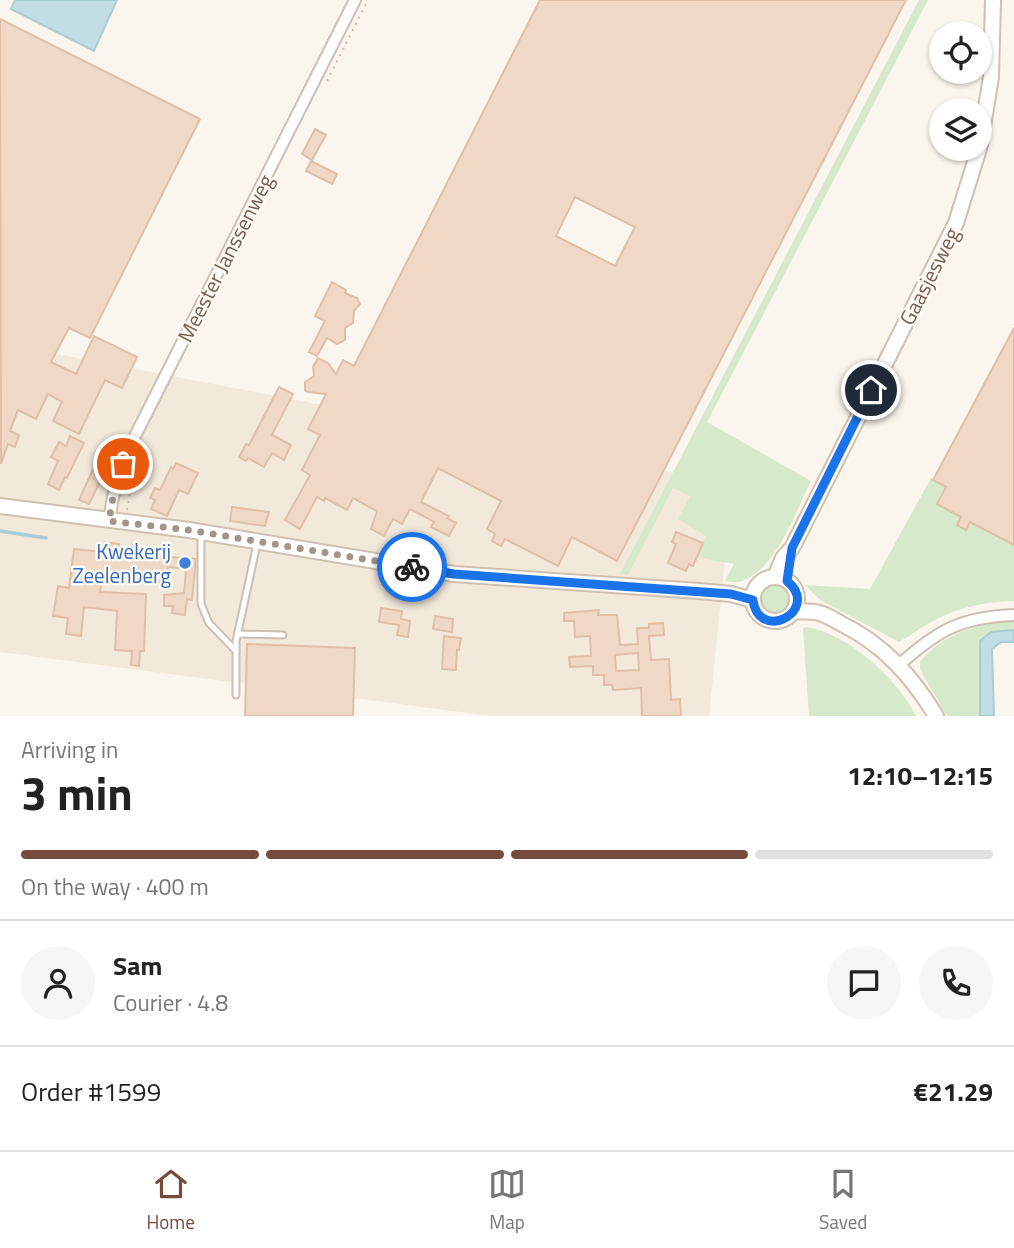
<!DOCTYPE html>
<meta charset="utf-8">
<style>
:root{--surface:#fff;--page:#f6f6f6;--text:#222;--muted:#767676;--line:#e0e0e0;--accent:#754b3d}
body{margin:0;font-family:"Titillium Web",sans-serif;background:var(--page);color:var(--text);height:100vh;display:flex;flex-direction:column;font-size:26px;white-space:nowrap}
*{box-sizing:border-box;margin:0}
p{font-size:23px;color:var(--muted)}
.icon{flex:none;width:38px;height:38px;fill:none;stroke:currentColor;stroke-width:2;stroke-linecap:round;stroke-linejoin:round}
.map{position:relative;height:716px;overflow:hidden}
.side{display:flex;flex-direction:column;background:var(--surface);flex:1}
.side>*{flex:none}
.buttons{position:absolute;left:929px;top:21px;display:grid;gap:14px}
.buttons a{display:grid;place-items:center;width:63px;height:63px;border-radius:50%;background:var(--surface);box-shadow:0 2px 5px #0004;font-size:35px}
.pin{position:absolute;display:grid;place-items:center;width:60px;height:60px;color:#fff;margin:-30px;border:4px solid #fff;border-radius:50%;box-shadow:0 2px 7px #0007}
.courier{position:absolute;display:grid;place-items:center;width:70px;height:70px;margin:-35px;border:5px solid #1a73e8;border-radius:50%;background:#fff;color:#222;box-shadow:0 2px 9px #0007}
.overview em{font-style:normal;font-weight:700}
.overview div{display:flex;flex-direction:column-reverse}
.overview{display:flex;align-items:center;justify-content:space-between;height:119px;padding:0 21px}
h1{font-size:46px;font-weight:700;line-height:52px}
.bar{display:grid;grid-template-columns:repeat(4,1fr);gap:10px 7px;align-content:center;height:84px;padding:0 21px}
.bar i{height:9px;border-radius:5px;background:var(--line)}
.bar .selected{background:var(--accent)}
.bar p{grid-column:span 4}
.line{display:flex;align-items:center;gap:18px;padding:0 21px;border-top:2px solid var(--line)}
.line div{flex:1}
.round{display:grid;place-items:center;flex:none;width:74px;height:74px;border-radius:37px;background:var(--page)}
.dock{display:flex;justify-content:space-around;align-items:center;height:98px;border-top:2px solid var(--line);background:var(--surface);font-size:19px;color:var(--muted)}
.dock a{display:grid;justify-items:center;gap:4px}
.dock .selected{color:var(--accent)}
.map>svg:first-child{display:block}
</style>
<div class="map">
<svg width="1014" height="716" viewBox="0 0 1014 716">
<rect width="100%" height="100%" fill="#fbf6ed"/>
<polygon fill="#f3e9db" points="0,343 733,484 709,716 491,716 0,652"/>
<g fill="#d6e9cb">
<path d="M 919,0 L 928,0 L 707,422 L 811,481 C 795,513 777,568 742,581 C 737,583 731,582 725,581 L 734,564 L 695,557 L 706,536 L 678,519 L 690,496 L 673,488 L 628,575 L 620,574 Z"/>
<path d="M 931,478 L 945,486 L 938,500 L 1014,542 L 1014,601 C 984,602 959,607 933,621 C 921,627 910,636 899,642 L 820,600 L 805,585 L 870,589 Z"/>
<circle cx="774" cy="599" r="14"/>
<path d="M 1014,621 L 1014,630 L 1003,630 L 979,647 L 980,716 L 947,716 L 920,670 L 920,662 C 943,633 979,623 1014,621 Z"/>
<path d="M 807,627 C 849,634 897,679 916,716 L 809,716 L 803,628 Z"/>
</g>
<g fill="#c2dee4" stroke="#a9cdd5" stroke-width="2">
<polygon points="15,0 117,0 94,51 11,9"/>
<polygon points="1014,630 1014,642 1001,642 992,649 994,716 980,716 980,641 991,632"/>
</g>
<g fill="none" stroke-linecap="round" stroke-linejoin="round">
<polyline stroke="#a9cdd5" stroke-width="3.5" points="0,531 46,538"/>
</g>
<g fill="#efd8c6" stroke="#e0bfa8" stroke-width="2" fill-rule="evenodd">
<path d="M 540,0 L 906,0 L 617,561 L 572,537 L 558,566 L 505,539 L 501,546 L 492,541 L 495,534 L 487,529 L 501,501 L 438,468 L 421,502 L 449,516 L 447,518 L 456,523 L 449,536 L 431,527 L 434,522 L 429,519 L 410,509 L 402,524 L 393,519 L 384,536 L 371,529 L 377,511 L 353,498 L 347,510 L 325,498 L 324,501 L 317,497 L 300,529 L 285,520 L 310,475 L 302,470 L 320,435 L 308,429 L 326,394 L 308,392 L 305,390 L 305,382 L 314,376 L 313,367 L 318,358 L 328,363 L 336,374 L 343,360 L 354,366 ZM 575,197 L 635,227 L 615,266 L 556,236 Z"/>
<polygon points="0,19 200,119 90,338 69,328 51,362 76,374 94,336 137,357 122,388 105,380 79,434 53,421 62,402 48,394 36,419 18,410 10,431 19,435 15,447 8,444 1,464"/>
<polygon points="315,129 326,135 312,160 302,154"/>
<polygon points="311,161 337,174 332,184 306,171"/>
<polygon points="332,282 346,290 345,293 357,298 360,304 354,311 353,323 345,328 345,340 337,344 327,338 317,356 309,352 325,321 315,316"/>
<polygon points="1014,328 1014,545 970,522 966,530 957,525 961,517 937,504 946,487 933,480"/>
<polygon points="279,387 293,394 272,435 291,445 284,460 272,453 264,467 248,458 246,461 239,457 246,444 249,445"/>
<polygon points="70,436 84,443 67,478 65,477 59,490 48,484 58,461 51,457 59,442 66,446"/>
<polygon points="99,456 109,461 109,464 89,504 79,500"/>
<polygon points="176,463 198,473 188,494 179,490 167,516 151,509 155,500 150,498 155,488 160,490 171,467 173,469"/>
<polygon points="232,507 269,512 265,526 230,521"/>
<polygon points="676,532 703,543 693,566 689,564 686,571 668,563 676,544 672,542"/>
<polygon points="105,542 119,544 118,553 196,559 192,600 187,599 185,615 172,613 173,606 164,606 164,595 184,593 186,569 168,567 167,583 102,574 100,592 146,594 144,651 140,651 139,666 131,665 132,651 115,650 117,611 84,607 81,636 66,634 68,618 53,616 58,586 69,588 74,549 103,552"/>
<polygon points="381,608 402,611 401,619 410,621 408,637 397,635 399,625 379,622"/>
<path d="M 599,610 L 598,615 L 617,615 L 620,645 L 638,644 L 637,628 L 649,628 L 649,624 L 663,623 L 664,635 L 649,636 L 651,660 L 669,659 L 671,700 L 680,699 L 681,716 L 642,716 L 641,688 L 613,690 L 612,685 L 604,685 L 604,675 L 593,675 L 593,666 L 570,667 L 569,657 L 591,656 L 590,636 L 575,637 L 574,621 L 564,621 L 564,613 ZM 638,653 L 639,670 L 616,671 L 615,655 Z"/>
<polygon points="435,616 453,619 452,632 433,629"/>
<polygon points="444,636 461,638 459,650 457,650 456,670 442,669"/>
<polygon points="247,644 355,648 353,716 245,716"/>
</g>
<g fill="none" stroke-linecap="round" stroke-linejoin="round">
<defs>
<g id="lane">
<polyline points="201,534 201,604 209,623 236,651"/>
<polyline points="238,634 283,635"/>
<polyline points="236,695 236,641 257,544"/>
</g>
<g id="street">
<polyline points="109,521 113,497 130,446 355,0"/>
<path d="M 899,665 C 938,630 961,617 1014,615"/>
</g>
<g id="secondary">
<polyline points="980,145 991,77 993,0"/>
<polyline points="0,506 189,530 454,574 699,591 731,594 753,600"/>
<polyline points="775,577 783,558 792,548 956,223 979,149"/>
<circle cx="775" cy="599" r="22"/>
<path d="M 794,611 C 801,612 808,611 815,612 C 824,613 833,619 840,623 C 883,644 912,676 936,716"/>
</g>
</defs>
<use href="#lane" stroke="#cdbfb3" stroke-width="9"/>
<use href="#street" stroke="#cdbfb3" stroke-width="14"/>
<use href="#secondary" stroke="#d0c0b0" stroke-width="18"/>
<g stroke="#d4bba9" stroke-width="2" stroke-dasharray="2 5" stroke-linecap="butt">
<polyline points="327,81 368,0"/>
<polyline points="139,456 143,445"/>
<polyline points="127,510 133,474"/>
<path d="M 748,613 C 761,629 773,631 792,623"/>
</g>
<use href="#lane" stroke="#fff" stroke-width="5"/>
<use href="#street" stroke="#fff" stroke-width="10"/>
<use href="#secondary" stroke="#fff" stroke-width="14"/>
</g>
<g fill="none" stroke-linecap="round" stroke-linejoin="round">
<polyline stroke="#a49488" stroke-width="7" stroke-dasharray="0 12.6" points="123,464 113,497 109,521 189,530 412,567"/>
<path stroke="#1a73e8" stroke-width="9" d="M 412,567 L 454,574 L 731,594 L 753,600 C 759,644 822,610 787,581 L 792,548 L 871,390"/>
</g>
<circle fill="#3f7fe0" stroke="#fefaf3" stroke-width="2.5" cx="185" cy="563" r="7"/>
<g text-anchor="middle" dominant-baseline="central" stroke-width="5" stroke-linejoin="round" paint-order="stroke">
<g font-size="21" fill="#755f51" stroke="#fefaf3">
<text transform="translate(225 258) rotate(-63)">Meester Janssenweg</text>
<text transform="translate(929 276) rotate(-63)">Gaasjesweg</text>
</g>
<g font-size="21" fill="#366cbe" stroke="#fefaf3" text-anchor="end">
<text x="171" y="551">Kwekerij<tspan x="171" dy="24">Zeelenberg</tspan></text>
</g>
</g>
</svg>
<div class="buttons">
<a><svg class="icon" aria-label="locate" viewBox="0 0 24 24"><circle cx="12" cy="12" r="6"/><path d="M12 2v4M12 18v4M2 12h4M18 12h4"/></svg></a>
<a><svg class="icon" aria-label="layers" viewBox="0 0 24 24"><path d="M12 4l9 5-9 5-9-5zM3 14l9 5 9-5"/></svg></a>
</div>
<div class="pin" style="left:123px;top:464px;background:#ea580c"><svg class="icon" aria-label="bag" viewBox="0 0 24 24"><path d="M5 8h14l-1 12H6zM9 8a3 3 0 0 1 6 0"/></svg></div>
<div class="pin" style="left:871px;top:390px;background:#1f2937"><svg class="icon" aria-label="home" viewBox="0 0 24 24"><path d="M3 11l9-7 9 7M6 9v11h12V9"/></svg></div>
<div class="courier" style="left:412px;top:567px"><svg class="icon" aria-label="bike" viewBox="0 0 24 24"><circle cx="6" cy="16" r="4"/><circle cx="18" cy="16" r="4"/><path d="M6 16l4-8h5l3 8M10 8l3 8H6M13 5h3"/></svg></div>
</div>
<section class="side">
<div class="overview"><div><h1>3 min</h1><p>Arriving in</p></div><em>12:10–12:15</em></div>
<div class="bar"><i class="selected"></i><i class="selected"></i><i class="selected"></i><i></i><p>On the way · 400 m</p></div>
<div class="line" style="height:126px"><a class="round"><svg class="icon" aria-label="person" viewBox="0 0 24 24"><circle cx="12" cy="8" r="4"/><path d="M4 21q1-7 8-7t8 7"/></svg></a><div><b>Sam</b><p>Courier · 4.8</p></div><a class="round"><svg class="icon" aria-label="chat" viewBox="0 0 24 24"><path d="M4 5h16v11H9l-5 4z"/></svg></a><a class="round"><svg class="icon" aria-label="phone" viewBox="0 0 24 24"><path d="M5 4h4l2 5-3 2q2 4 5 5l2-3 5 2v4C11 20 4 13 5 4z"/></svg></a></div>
<div class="line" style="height:91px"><div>Order #1599</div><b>€21.29</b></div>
</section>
<nav class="dock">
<a class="selected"><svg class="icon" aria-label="home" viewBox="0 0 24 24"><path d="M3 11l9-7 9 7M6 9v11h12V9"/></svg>Home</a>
<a><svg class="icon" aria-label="map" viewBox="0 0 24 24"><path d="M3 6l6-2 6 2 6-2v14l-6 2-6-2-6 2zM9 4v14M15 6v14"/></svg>Map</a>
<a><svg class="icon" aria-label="saved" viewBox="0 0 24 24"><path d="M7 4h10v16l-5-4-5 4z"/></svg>Saved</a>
</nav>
